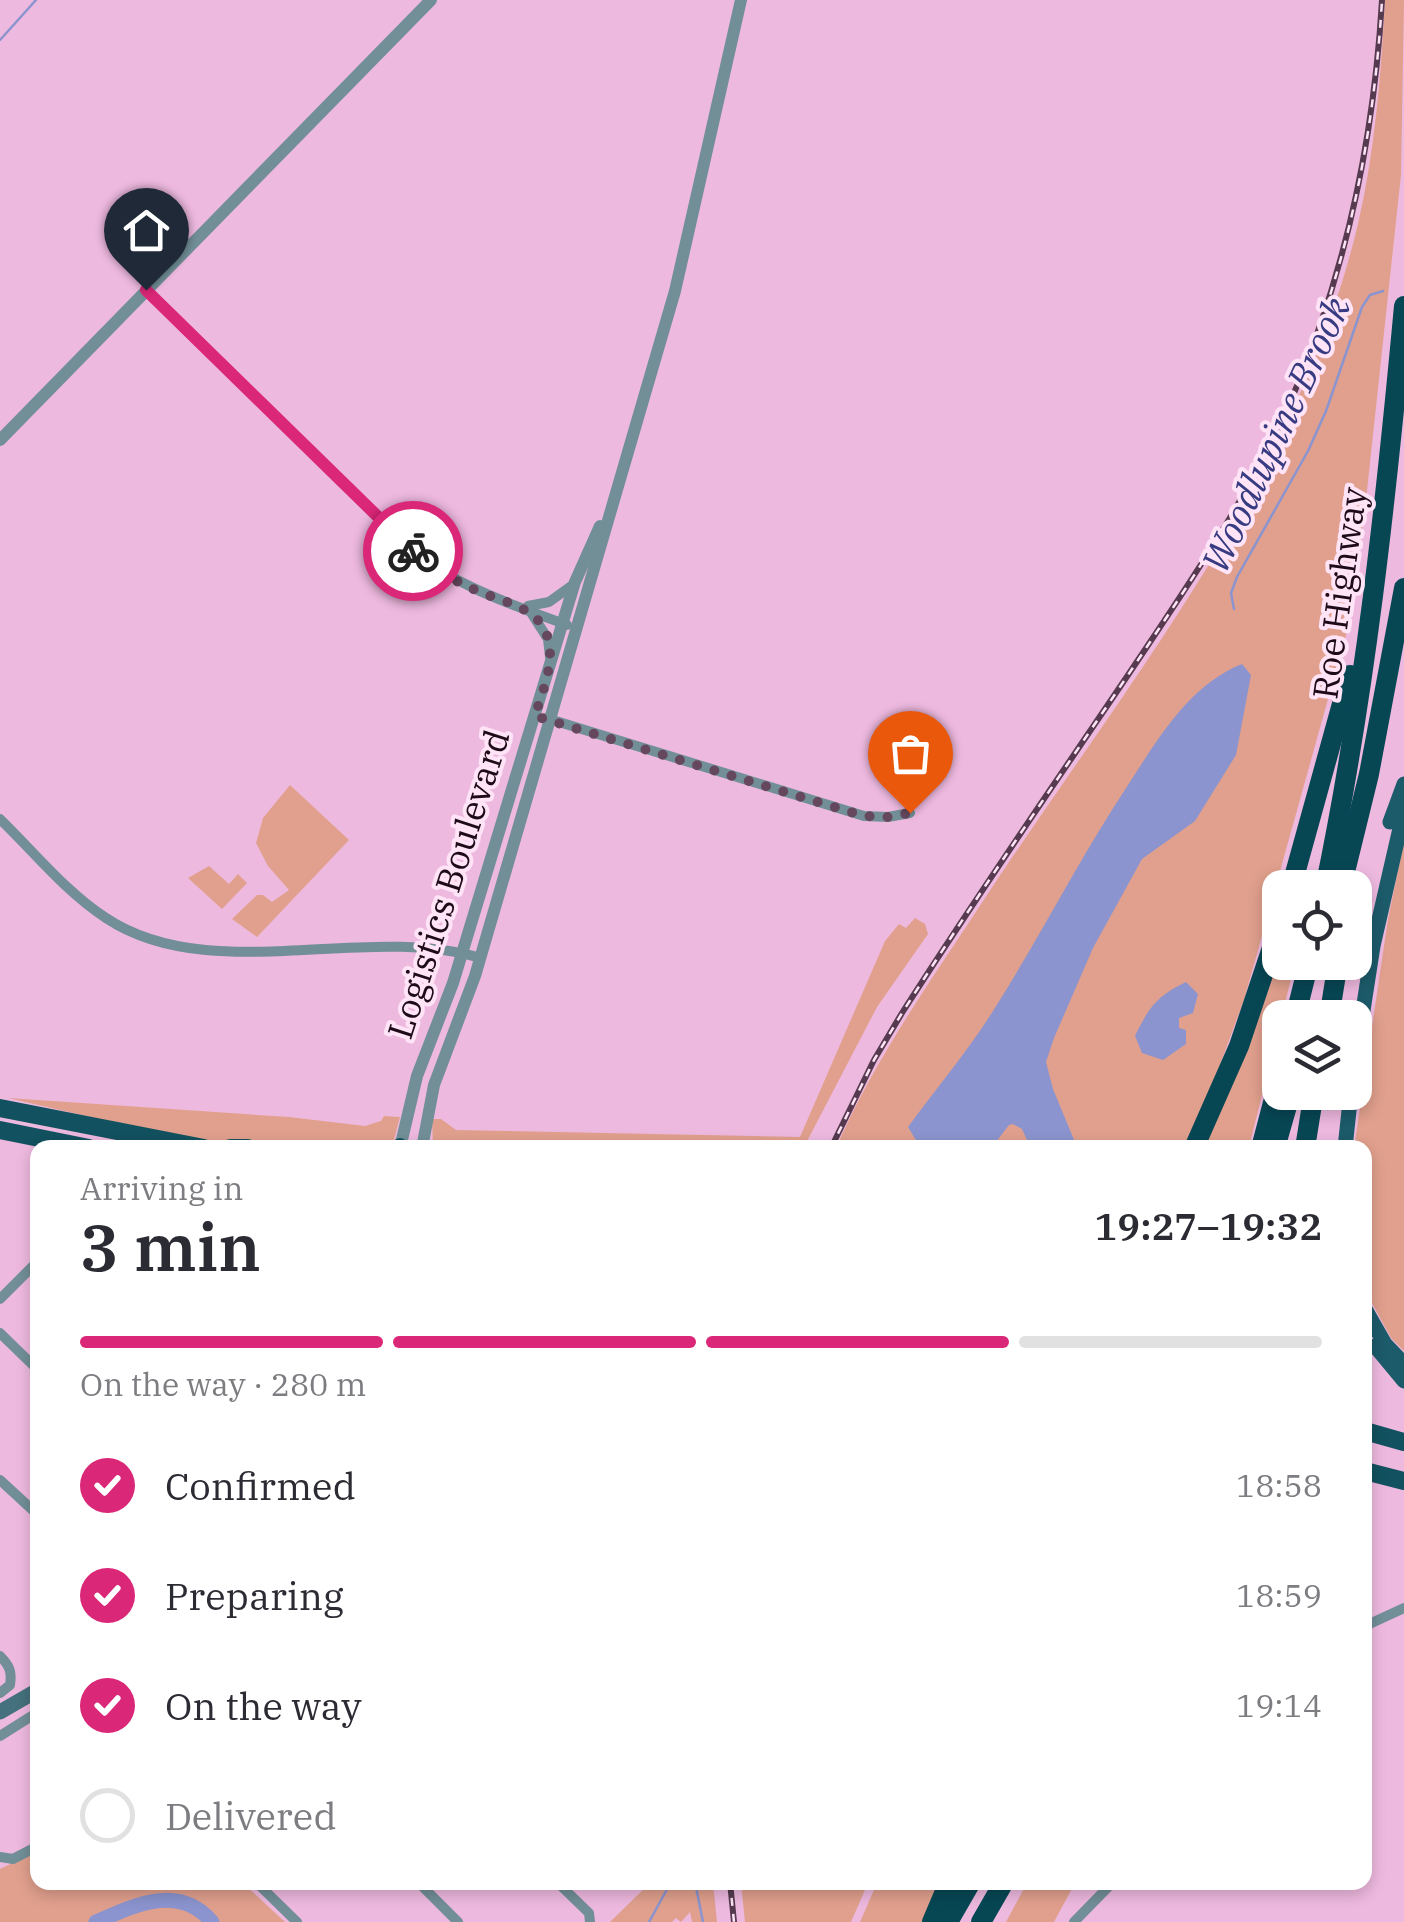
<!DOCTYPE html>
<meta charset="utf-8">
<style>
:root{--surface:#fff;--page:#f7f7f7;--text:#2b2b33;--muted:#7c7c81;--line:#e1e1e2;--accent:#db2777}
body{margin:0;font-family:"IBM Plex Serif",serif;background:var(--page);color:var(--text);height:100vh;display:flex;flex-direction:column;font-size:38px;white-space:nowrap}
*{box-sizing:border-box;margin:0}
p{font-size:32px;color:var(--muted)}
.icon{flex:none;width:55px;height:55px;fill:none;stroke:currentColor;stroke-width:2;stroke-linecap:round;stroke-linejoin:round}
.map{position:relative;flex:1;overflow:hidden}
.drawer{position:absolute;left:30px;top:1140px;width:1342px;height:750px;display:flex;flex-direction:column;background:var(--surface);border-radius:20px;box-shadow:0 5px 15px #0003}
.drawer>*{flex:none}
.buttons{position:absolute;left:1262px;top:870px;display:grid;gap:20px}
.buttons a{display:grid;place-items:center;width:110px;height:110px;border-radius:20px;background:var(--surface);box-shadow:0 5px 15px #0003;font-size:50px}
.pin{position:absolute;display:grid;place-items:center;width:85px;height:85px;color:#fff;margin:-102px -42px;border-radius:50% 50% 50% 0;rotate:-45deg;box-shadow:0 0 10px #0007}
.pin .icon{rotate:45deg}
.courier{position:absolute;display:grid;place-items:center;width:100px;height:100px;margin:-50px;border:8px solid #db2777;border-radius:50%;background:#fff;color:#222;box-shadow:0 2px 12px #0007}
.overview em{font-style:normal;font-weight:600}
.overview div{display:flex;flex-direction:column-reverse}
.overview{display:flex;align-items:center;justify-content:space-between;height:170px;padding:0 50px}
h1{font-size:65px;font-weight:600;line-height:75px}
.bar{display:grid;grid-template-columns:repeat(4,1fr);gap:15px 10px;align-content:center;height:120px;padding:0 50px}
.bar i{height:12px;border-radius:8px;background:var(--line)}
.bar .current{background:var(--accent)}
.bar p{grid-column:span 4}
ol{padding:0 50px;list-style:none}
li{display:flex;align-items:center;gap:30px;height:110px}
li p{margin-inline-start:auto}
li .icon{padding:10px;border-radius:50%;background:var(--accent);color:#fff;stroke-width:4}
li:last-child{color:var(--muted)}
li i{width:55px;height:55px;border:5px solid var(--line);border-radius:50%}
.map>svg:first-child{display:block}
</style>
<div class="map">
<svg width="1404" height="1922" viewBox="0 0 1404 1922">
<rect width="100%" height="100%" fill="#eeb9df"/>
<g fill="#e1a08d">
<path d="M 1385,0 L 1404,0 L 1401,175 L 1365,509 L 1349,624 L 1244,1000 L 1204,1108 L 1183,1147 L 836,1148 C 875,1058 934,976 987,895 C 1127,683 1298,477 1358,224 C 1375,150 1381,76 1385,0 Z"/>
<polygon points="290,785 349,840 257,937 232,919 257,895 263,895 272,902 289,890 268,866 256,843 263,818"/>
<polygon points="1404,842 1404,1351 1391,1338 1365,1290 1365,1148 1354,1148 1388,919"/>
<polygon points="209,866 229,884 238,874 247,883 222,909 188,878"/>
<polygon points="915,918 925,924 928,934 877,1007 804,1147 433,1147 432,1119 441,1119 456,1130 800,1137 885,941 899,924 906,928"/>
<polygon points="1280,942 1280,962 1295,963 1249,1147 1200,1148"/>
<polygon points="8,1098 289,1117 365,1126 381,1121 384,1116 400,1117 392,1147 207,1144"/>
<polygon points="37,1851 38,1882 243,1883 285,1922 0,1922 0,1869"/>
<polygon points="650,1883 713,1883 717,1922 692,1922 690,1912 681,1922 676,1918 672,1922 610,1922"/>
<polygon points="741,1883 741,1882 868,1883 851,1922 745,1922"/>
<polygon points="877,1883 949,1883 932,1922 860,1922"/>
<polygon points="1027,1883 1027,1882 1075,1883 1054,1922 1006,1922"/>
</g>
<g fill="#8b94ce">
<path d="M 1242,664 L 1251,675 L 1236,755 L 1195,821 L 1142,859 L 1093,948 L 1054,1038 L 1046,1062 L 1053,1089 L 1077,1147 L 1025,1147 L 1027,1140 L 1022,1129 L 1013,1124 L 1009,1125 L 992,1147 L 911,1147 L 917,1142 L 908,1127 C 938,1086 972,1046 998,1003 C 1043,931 1081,856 1128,785 C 1158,739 1189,685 1242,664 Z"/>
<path d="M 1186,982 L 1198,994 L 1193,1013 L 1179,1018 L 1179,1028 L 1186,1030 L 1186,1044 L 1163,1060 L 1142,1053 L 1135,1036 C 1149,1007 1157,996 1186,982 Z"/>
</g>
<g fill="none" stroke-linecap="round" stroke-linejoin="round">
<g stroke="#8b94ce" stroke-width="2.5">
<polyline points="0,40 36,0"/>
<polyline points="1234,609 1231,593 1237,577 1308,451 1326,411 1362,307 1370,295 1383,291"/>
<polyline points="695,1882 703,1922"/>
<polyline points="649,1922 671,1882"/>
</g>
<path stroke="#8b94ce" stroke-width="15" d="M 96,1922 C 135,1905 179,1883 212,1922"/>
<g stroke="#728f97" stroke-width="10">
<path d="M 146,290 L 408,547 C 454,586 511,604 567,625"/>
<polyline points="528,606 549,602 574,584"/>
<polyline points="532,614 548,639 550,657"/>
<polyline points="546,718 864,816 888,817 910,813"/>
<path d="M 0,819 C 34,852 66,892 106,918 C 210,987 363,923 480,958"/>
<polyline points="0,1299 38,1261"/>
<polyline points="0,1333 38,1370"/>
<polyline points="0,1480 38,1515"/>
<polyline points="1365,1626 1404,1608"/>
<path d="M 0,1656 C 10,1666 12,1672 10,1685 L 0,1693"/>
<polyline points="0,1736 38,1712"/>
<polyline points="0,1857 13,1859 38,1846"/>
<polyline points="256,1882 297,1922"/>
<polyline points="418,1882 458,1922"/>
<polyline points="557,1882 589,1913 590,1922"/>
<polyline points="1074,1922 1113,1882"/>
</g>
<g stroke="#728f97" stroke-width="12">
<polyline points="0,440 431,0"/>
<polyline points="400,1148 417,1076 453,983 575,582 600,526"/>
<polyline points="422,1148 434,1085 475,976 675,291 741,0"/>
</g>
<polyline stroke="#44717d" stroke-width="15" points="0,1712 38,1690"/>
<g stroke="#1c5b6a" stroke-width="15">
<polyline points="1390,822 1404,784"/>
<polyline points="1355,1062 1373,946 1404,811"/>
<polyline points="1345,1148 1351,1092"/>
<polyline points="1365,1309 1385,1344 1404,1364"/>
<polyline points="1375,1346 1404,1381"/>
</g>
<g stroke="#12515f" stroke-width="18">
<polyline points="0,1108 204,1148"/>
<polyline points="0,1130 89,1148"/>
<polyline points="230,1148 248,1148"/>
<polyline points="400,1148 400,1147"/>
<polyline points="1365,1431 1404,1442"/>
<polyline points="1365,1471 1404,1481"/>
</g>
<g stroke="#074754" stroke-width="20">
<polyline points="1291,888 1350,675"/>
<path d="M 1325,888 C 1365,695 1386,501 1404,306"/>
<polyline points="1341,888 1369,774 1404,588"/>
<polyline points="1295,1018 1309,962"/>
<polyline points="1329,1018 1338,962"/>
<polyline points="1194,1148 1239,1046 1280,924"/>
<polyline points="1261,1148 1280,1076"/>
<polyline points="1275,1148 1291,1092"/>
<polyline points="1305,1148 1314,1092"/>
<polyline points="932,1922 949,1882"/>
<polyline points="948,1922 971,1882"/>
<polyline points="981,1922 1004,1882"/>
</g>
<defs>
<g id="rail">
<path d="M 831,1148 L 874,1060 L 902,1013 C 974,900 1051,789 1126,678 C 1186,588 1249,498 1292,398 C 1347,270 1374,138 1382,0"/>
<polyline points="730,1882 734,1922"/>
</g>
</defs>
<use href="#rail" stroke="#563a4f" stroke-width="6"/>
<use href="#rail" stroke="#ffe3f6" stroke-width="2.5" stroke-dasharray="8" stroke-linecap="butt"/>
</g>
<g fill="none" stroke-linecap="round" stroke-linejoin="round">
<path stroke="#66485e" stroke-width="10" stroke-dasharray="0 18" d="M 413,551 C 431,567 451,579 473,589 C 507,605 549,606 550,654 C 550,675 541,696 535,716 L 864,816 L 888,817 L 910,813"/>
<polyline stroke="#db2777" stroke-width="12" points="146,290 413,551"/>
</g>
<g text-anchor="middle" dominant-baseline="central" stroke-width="8" stroke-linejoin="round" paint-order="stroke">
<g font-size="35" fill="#1d0b19" stroke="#ffe3f6">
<text transform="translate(1339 593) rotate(-82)">Roe Highway</text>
<text transform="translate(448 884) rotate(-72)">Logistics Boulevard</text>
</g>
<g font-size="38" font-style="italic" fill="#373c82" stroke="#ffe3f6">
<text transform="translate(1275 434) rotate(-65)">Woodlupine Brook</text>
</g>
</g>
</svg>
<div class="buttons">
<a><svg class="icon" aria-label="locate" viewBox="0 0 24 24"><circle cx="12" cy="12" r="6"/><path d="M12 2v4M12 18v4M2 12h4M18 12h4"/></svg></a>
<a><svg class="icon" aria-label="layers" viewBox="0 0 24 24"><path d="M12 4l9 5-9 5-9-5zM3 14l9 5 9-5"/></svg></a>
</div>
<div class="pin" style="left:910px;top:813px;background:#ea580c"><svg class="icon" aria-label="bag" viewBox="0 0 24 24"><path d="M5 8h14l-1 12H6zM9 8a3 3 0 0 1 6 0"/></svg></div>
<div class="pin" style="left:146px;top:290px;background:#1f2937"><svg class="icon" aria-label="home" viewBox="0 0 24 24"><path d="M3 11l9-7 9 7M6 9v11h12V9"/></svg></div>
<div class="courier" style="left:413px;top:551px"><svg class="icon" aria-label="bike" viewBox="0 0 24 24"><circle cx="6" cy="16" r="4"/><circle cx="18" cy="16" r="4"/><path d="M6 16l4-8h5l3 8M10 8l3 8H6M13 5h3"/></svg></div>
<section class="drawer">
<div class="overview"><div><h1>3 min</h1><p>Arriving in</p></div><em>19:27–19:32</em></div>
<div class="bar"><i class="current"></i><i class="current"></i><i class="current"></i><i></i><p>On the way · 280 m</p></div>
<ol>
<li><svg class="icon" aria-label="check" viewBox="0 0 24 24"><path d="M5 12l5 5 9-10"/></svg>Confirmed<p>18:58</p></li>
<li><svg class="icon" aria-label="check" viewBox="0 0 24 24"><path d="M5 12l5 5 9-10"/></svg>Preparing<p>18:59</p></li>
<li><svg class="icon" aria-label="check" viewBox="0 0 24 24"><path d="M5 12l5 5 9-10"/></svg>On the way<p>19:14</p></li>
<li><i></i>Delivered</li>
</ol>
</section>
</div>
